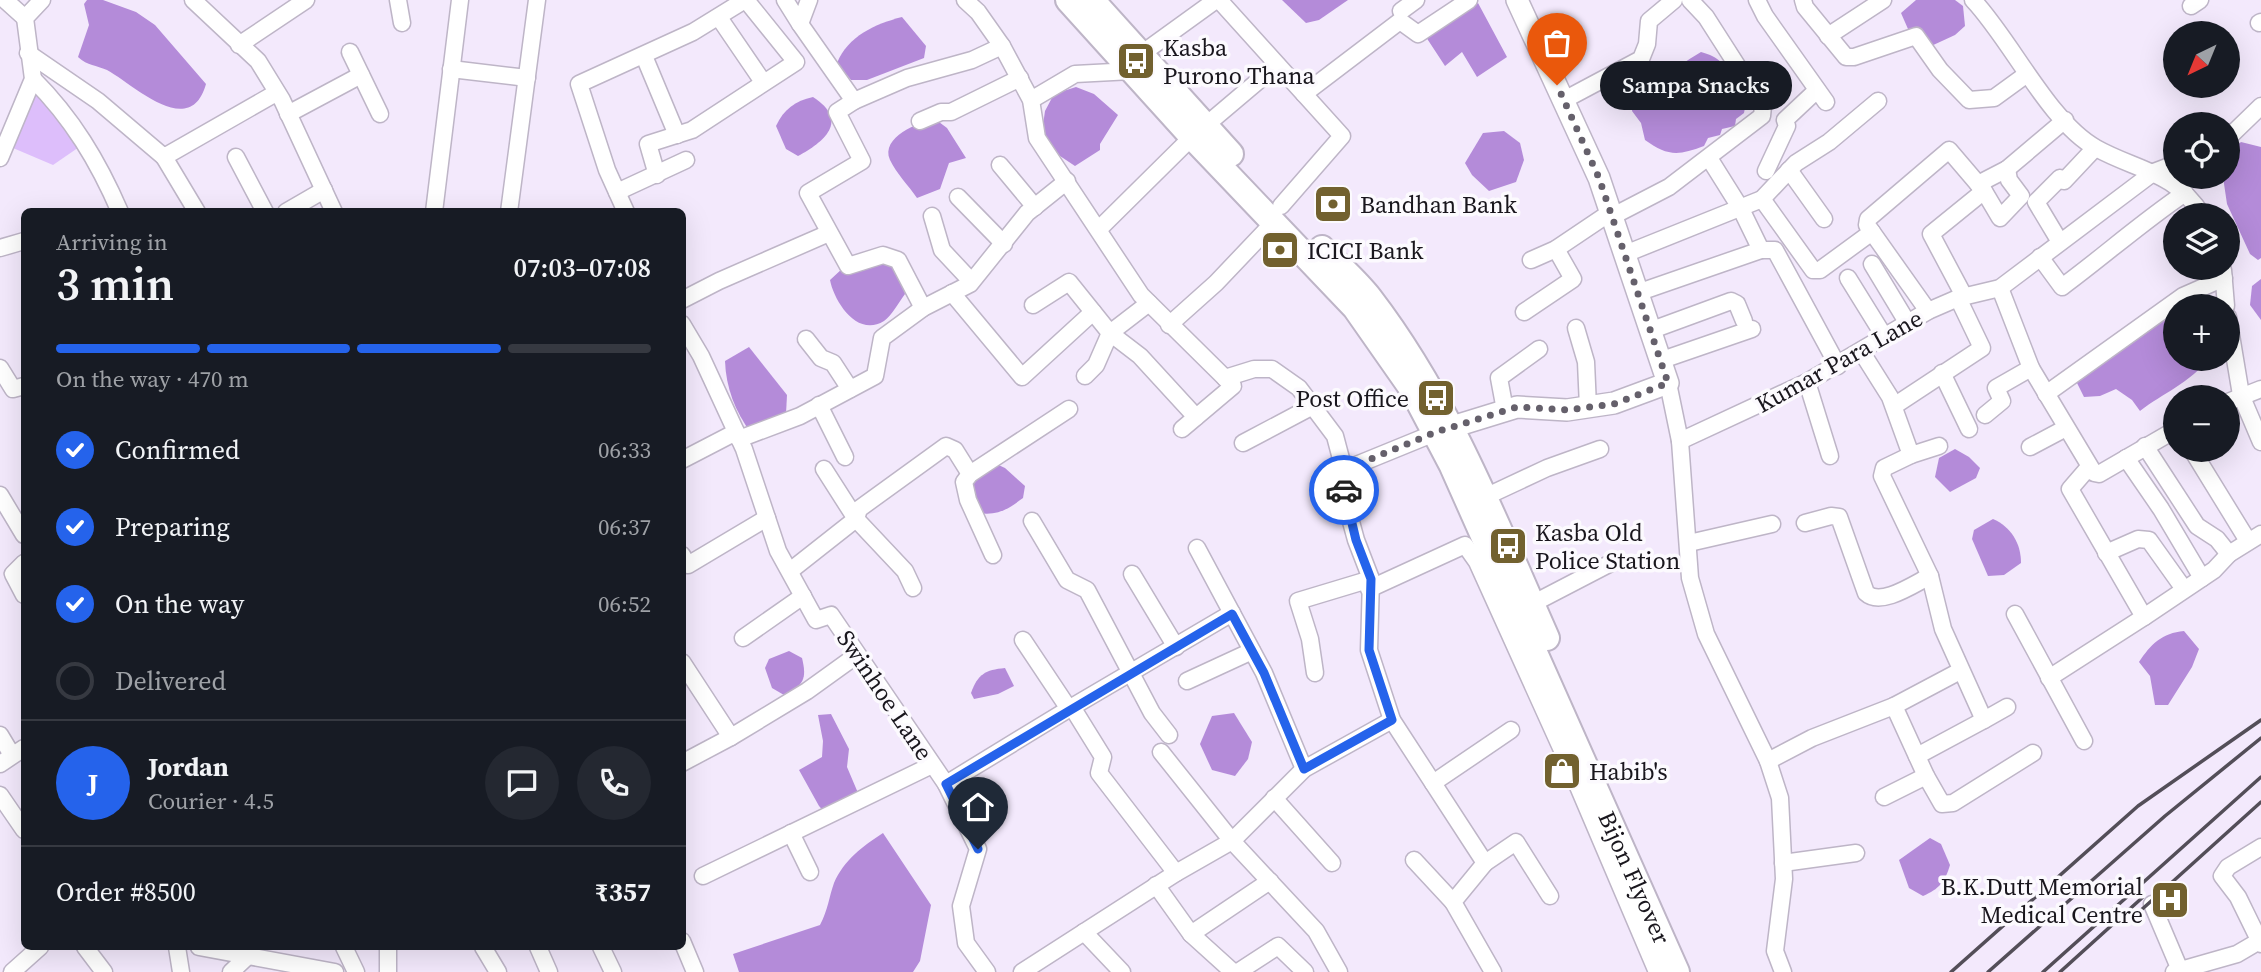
<!DOCTYPE html>
<meta charset="utf-8">
<style>
:root{--surface:#171b24;--page:#242831;--text:#f1f3f6;--muted:#9ea1a6;--line:#363941;--accent:#2563eb}
body{margin:0;font-family:"Source Serif 4",serif;background:var(--page);color:var(--text);height:100vh;display:flex;flex-direction:column;font-size:26px;white-space:nowrap}
*{box-sizing:border-box;margin:0}
p{font-size:23px;color:var(--muted)}
.icon{flex:none;width:38px;height:38px;fill:none;stroke:currentColor;stroke-width:2;stroke-linecap:round;stroke-linejoin:round}
.map{position:relative;flex:1;overflow:hidden}
.details{position:absolute;left:21px;top:208px;width:665px;height:742px;display:flex;flex-direction:column;background:var(--surface);border-radius:10px;box-shadow:0 7px 28px #0002}
.details>*{flex:none}
.needle{width:46px;rotate:223deg}
.fabs{position:absolute;left:2163px;top:21px;display:grid;gap:14px}
.fabs a{display:grid;place-items:center;width:77px;height:77px;border-radius:50%;background:var(--surface);box-shadow:0 7px 28px #0002;font-size:35px}
.pin{position:absolute;display:grid;place-items:center;width:60px;height:60px;color:#fff;margin:-72px -30px;border-radius:50% 50% 50% 0;rotate:-45deg;box-shadow:0 0 7px #0007}
.pin .icon{rotate:45deg}
.courier{position:absolute;display:grid;place-items:center;width:70px;height:70px;margin:-35px;border:5px solid #2563eb;border-radius:50%;background:#fff;color:#222;box-shadow:0 2px 9px #0007}
.bubble{position:absolute;height:49px;border-radius:24px;background:var(--surface);box-shadow:0 7px 28px #0002;font-size:23px;font-weight:600;line-height:49px;text-align:center}
.head em{font-style:normal;font-weight:600}
.head div{display:flex;flex-direction:column-reverse}
.head{display:flex;align-items:center;justify-content:space-between;height:119px;padding:0 35px}
h1{font-size:46px;font-weight:600;line-height:52px}
.bar{display:grid;grid-template-columns:repeat(4,1fr);gap:10px 7px;align-content:center;height:84px;padding:0 35px}
.bar i{height:9px;border-radius:5px;background:var(--line)}
.bar .on{background:var(--accent)}
.bar p{grid-column:span 4}
.line{display:flex;align-items:center;gap:18px;padding:0 35px;border-top:2px solid var(--line)}
.line div{flex:1}
.round{display:grid;place-items:center;flex:none;width:74px;height:74px;border-radius:37px;background:var(--page)}
ol{padding:0 35px;list-style:none}
li{display:flex;align-items:center;gap:21px;height:77px}
li p{margin-inline-start:auto}
li .icon{padding:7px;border-radius:50%;background:var(--accent);color:#fff;stroke-width:4}
li:last-child{color:var(--muted)}
li i{width:38px;height:38px;border:4px solid var(--line);border-radius:50%}
.map>svg:first-child{display:block}
</style>
<div class="map">
<svg width="2261" height="972" viewBox="0 0 2261 972">
<rect width="100%" height="100%" fill="#f3e9fc"/>
<polygon fill="#ddbefb" points="39,85 85,143 53,165 13,148"/>
<g fill="#b48bd9">
<path d="M 87,0 L 103,0 L 136,12 L 155,25 L 206,84 C 190,141 133,84 107,70 C 96,65 88,66 78,57 L 89,25 L 84,4 Z"/>
<polygon points="1282,0 1348,0 1319,20 1306,23"/>
<polygon points="1916,0 1955,0 1963,6 1965,26 1955,35 1929,47 1908,29 1901,13"/>
<polygon points="1478,3 1507,57 1477,77 1462,52 1445,66 1426,37"/>
<path d="M 902,17 L 926,46 L 924,58 L 867,80 L 851,80 L 837,63 C 848,36 875,24 902,17 Z"/>
<path d="M 1701,52 C 1719,57 1726,64 1732,82 L 1743,87 L 1742,97 L 1746,102 L 1744,113 L 1736,119 L 1735,126 L 1722,129 L 1720,135 L 1708,138 L 1704,146 C 1678,156 1667,156 1645,140 L 1641,123 L 1632,111 C 1636,82 1646,94 1660,81 C 1672,70 1686,61 1701,52 Z"/>
<polygon points="1076,87 1094,94 1118,115 1100,144 1100,150 1075,166 1060,156 1042,132 1045,111 1054,94"/>
<path d="M 813,97 C 850,121 824,142 798,156 L 786,149 L 776,126 C 784,109 795,101 813,97 Z"/>
<path d="M 935,119 L 947,128 L 966,158 L 949,163 L 940,189 L 917,198 C 909,186 896,173 890,160 C 880,137 919,122 935,119 Z"/>
<polygon points="1504,131 1520,143 1524,160 1516,182 1489,191 1472,175 1465,163 1483,133"/>
<polygon points="2241,142 2261,147 2261,258 2258,260 2250,254 2227,204 2223,177 2228,177 2228,153"/>
<path d="M 868,260 L 891,263 L 902,279 L 905,294 C 899,302 892,315 884,321 C 857,338 834,301 830,280 L 843,268 Z"/>
<polygon points="2261,279 2261,320 2250,305 2252,286"/>
<path d="M 2173,307 L 2175,359 L 2208,359 C 2190,383 2163,393 2140,411 L 2132,400 L 2116,389 L 2100,396 L 2084,397 L 2072,373 Z"/>
<path d="M 749,347 L 787,395 L 786,414 L 751,433 C 735,411 726,388 725,361 Z"/>
<polygon points="1955,449 1969,457 1980,468 1976,478 1950,492 1935,477 1939,458"/>
<path d="M 992,462 L 1005,468 L 1025,486 L 1023,498 C 1008,509 998,516 978,513 L 969,482 Z"/>
<path d="M 1993,519 C 2011,527 2021,543 2021,563 L 2004,575 L 1988,576 L 1972,539 L 1974,530 Z"/>
<path d="M 2184,631 L 2199,649 L 2192,667 L 2168,705 L 2155,705 L 2150,676 L 2139,662 C 2151,644 2162,633 2184,631 Z"/>
<path d="M 789,651 L 802,658 C 807,679 804,685 784,695 L 772,688 L 765,668 L 769,659 Z"/>
<path d="M 1005,668 L 1014,686 L 998,694 L 974,699 L 971,693 C 978,674 985,670 1005,668 Z"/>
<polygon points="1234,713 1252,742 1248,759 1235,776 1212,770 1200,744 1212,716"/>
<polygon points="831,714 849,749 847,767 861,800 828,816 819,806 799,770 822,757 823,741 818,715"/>
<path d="M 883,833 L 931,905 L 920,961 L 913,972 L 739,972 L 733,954 L 820,925 C 828,910 829,897 834,883 C 844,860 863,846 883,833 Z"/>
<path d="M 1930,838 L 1941,844 L 1950,865 C 1945,882 1939,889 1923,896 L 1909,888 L 1899,860 Z"/>
</g>
<g fill="none" stroke-linecap="round" stroke-linejoin="round">
<defs>
<g id="street">
<polyline points="5,0 25,18"/>
<polyline points="193,0 258,61 282,100 334,212"/>
<polyline points="398,0 402,23"/>
<polyline points="785,0 800,24 809,0"/>
<polyline points="965,0 978,12 1002,46 1031,100 1037,138 1141,295 1225,378 1254,369 1272,369 1299,388 1335,436 1344,470 1344,496 1356,540 1371,579 1369,650 1392,720 1485,863 1453,902 1493,972"/>
<polyline points="1219,0 1342,136 1281,206"/>
<polyline points="1757,0 1765,16 1826,102"/>
<polyline points="1803,0 1805,7 1846,57 1854,57 1916,36 1940,70 1969,100 1994,98 2027,74"/>
<path d="M 1973,0 C 2011,40 2049,122 2096,148 C 2135,170 2176,172 2202,215"/>
<polyline points="2191,6 2200,0"/>
<polyline points="1401,11 1416,0"/>
<polyline points="720,19 763,82"/>
<polyline points="2259,23 2261,22"/>
<polyline points="800,24 854,101 907,78 972,60 1002,46"/>
<polyline points="1828,36 1883,0"/>
<polyline points="239,45 306,0"/>
<polyline points="350,52 380,114"/>
<polyline points="28,53 98,101 164,157 276,93"/>
<polyline points="644,56 677,135"/>
<polyline points="1133,60 1216,0"/>
<polyline points="451,69 527,78"/>
<path d="M 33,79 C 72,118 98,161 120,212"/>
<polyline points="1304,94 1400,21 1418,34 1469,0"/>
<polyline points="1031,100 1075,74 1132,71"/>
<polyline points="1564,100 1641,59 1647,44 1649,21 1674,0"/>
<polyline points="854,101 837,112 862,161 808,193 848,266 883,255 898,260 923,308"/>
<polyline points="288,114 361,75"/>
<polyline points="920,121 941,112 951,112 1020,78"/>
<polyline points="2228,138 2261,106"/>
<polyline points="164,157 197,212"/>
<polyline points="236,157 265,212"/>
<polyline points="0,158 33,79 25,18 42,0"/>
<polyline points="1709,158 1741,209 1761,250 1775,250 1838,366"/>
<polyline points="1000,165 1035,207"/>
<polyline points="1789,170 1824,219"/>
<polyline points="1766,171 1787,126 1785,120 1817,90"/>
<polyline points="657,175 648,144 692,130 796,62 746,0"/>
<polyline points="1978,184 2007,169 2065,120"/>
<polyline points="617,192 686,160"/>
<polyline points="958,197 1004,244"/>
<polyline points="1762,199 1813,270 1820,270 1872,232"/>
<polyline points="286,212 324,190"/>
<polyline points="434,212 460,0"/>
<polyline points="509,212 537,0"/>
<polyline points="626,212 607,170 579,84 693,32 745,0"/>
<polyline points="932,216 942,250 971,281"/>
<polyline points="1613,216 1669,187 1762,116 1763,106 1706,17 1690,0"/>
<polyline points="1099,229 1192,137 1277,65"/>
<polyline points="2060,242 2036,202 2060,178 2064,181 2095,148"/>
<polyline points="0,248 24,241"/>
<polyline points="1625,254 1762,199 1796,163 1829,142 1878,101"/>
<path d="M 2040,257 L 2062,287 C 2104,256 2142,222 2185,193"/>
<polyline points="1531,260 1556,249 1611,212"/>
<polyline points="1872,264 1907,322"/>
<polyline points="2223,270 2226,306"/>
<polyline points="1848,278 1884,336"/>
<polyline points="2000,288 2031,368 2094,473 2099,474 2175,430"/>
<polyline points="952,293 1022,377 1093,312"/>
<polyline points="1637,293 1761,250"/>
<polyline points="1964,296 1931,234 1984,191"/>
<polyline points="682,300 719,281 829,233"/>
<polyline points="1033,305 1069,282 1110,333 1149,303"/>
<polyline points="1928,311 1867,225 1868,219 1949,150 1984,191 2000,218 2021,196 2009,180 2007,169"/>
<polyline points="1524,312 1573,279 1556,249"/>
<polyline points="2228,317 2241,395 2261,442"/>
<polyline points="682,324 701,356 744,449 778,551 816,620 831,615 946,784 978,849 961,906 966,943 987,972"/>
<polyline points="1169,325 1216,283 1273,223"/>
<polyline points="1576,328 1586,362 1588,407"/>
<polyline points="1652,330 1731,301 1737,304 1744,321"/>
<polyline points="806,339 821,358 833,363 850,389"/>
<polyline points="1861,351 1890,397 1911,455 1939,446"/>
<polyline points="1662,360 1752,329"/>
<polyline points="0,368 13,389 24,386"/>
<polyline points="1942,373 1969,429"/>
<polyline points="1085,376 1096,365 1110,333 1140,356 1196,417"/>
<polyline points="1807,382 1830,456"/>
<polyline points="1668,383 1680,441 1690,578 1706,634 1768,761 1780,798 1784,879 1775,951 1783,972"/>
<polyline points="2046,394 2183,296 2224,278"/>
<polyline points="2228,402 2261,389"/>
<polyline points="819,405 845,457"/>
<polyline points="1894,406 1982,348 1958,298"/>
<polyline points="1505,410 1499,378 1539,349"/>
<polyline points="1985,415 2002,401 1996,388 2031,368"/>
<polyline points="1182,429 1233,386 1225,378"/>
<polyline points="739,439 800,416 875,376 882,338 923,308 970,284 1027,213 1067,181"/>
<polyline points="1680,441 1807,382 1928,311 1958,298 2000,288 2154,172 2175,164"/>
<polyline points="1243,443 1311,407"/>
<polyline points="2145,446 2197,526 2217,539 2229,554 2261,534"/>
<polyline points="2030,447 2064,429"/>
<polyline points="2192,450 2248,541"/>
<polyline points="1911,455 1884,468 1882,476 1930,576 1943,629 1984,720 2007,707"/>
<polyline points="2126,458 2161,509 2202,578"/>
<polyline points="682,460 736,432"/>
<polyline points="1344,470 1442,430"/>
<polyline points="0,495 24,535"/>
<polyline points="1485,497 1547,468 1600,449"/>
<polyline points="1032,521 1067,580 1087,590 1152,713 1169,735"/>
<path d="M 1805,523 L 1831,516 L 1839,517 L 1866,593 C 1881,607 1914,584 1930,576"/>
<polyline points="1689,543 1772,524"/>
<polyline points="1197,548 1264,673 1304,769"/>
<polyline points="2106,553 2138,539 2149,540 2184,589"/>
<polyline points="682,555 688,565 767,518"/>
<polyline points="993,555 968,500 964,482 970,474 1069,409"/>
<polyline points="24,563 13,574 24,595"/>
<polyline points="790,571 856,519 824,469"/>
<polyline points="1132,574 1176,647"/>
<polyline points="913,588 905,571 856,519 859,509 946,446 955,450 970,474"/>
<polyline points="1369,589 1465,545 1477,562 1571,770 1657,972"/>
<polyline points="1532,604 1609,564"/>
<polyline points="2015,614 2084,741"/>
<polyline points="2144,617 2214,570 2229,554"/>
<polyline points="743,638 803,596"/>
<polyline points="1023,640 1069,709"/>
<polyline points="682,662 731,737 807,691 857,655"/>
<polyline points="1315,673 1310,639 1298,601 1371,579"/>
<polyline points="2049,678 2144,617 2070,489 2089,467"/>
<polyline points="1187,681 1252,651"/>
<polyline points="1894,706 1926,776 1942,804 1953,803 2033,753"/>
<polyline points="1072,707 1232,613"/>
<polyline points="0,735 12,755"/>
<polyline points="1161,752 1232,841 1316,931 1339,972"/>
<polyline points="1917,756 1984,720"/>
<polyline points="1768,761 1812,738 1894,706 1960,671"/>
<polyline points="682,763 731,737"/>
<polyline points="0,764 24,748"/>
<polyline points="1433,783 1511,730"/>
<polyline points="946,784 1072,707 1103,757 1099,773 1176,873"/>
<polyline points="0,795 24,830"/>
<polyline points="1884,797 1926,776"/>
<polyline points="1274,798 1332,863"/>
<polyline points="791,833 810,872"/>
<polyline points="2261,847 2228,867 2222,876 2238,897 2261,944"/>
<polyline points="1414,860 1453,902"/>
<polyline points="1485,863 1516,842 1550,896"/>
<polyline points="1783,863 1856,853"/>
<polyline points="703,876 932,765"/>
<polyline points="1156,885 1191,934 1233,972"/>
<polyline points="2152,904 2180,970"/>
<polyline points="1084,932 1122,972"/>
<polyline points="1191,934 1270,881"/>
<polyline points="682,941 695,972"/>
<polyline points="85,947 104,972"/>
<polyline points="177,947 181,972"/>
<polyline points="199,947 335,972"/>
<polyline points="344,947 356,972"/>
<polyline points="388,947 388,972"/>
<polyline points="483,947 498,972"/>
<polyline points="538,947 549,972"/>
<polyline points="601,947 613,972"/>
<polyline points="12,972 40,947"/>
<polyline points="231,972 248,956"/>
<polyline points="1022,972 1176,873 1232,841 1304,769 1392,720"/>
<polyline points="1238,972 1278,946 1305,972"/>
<polyline points="2174,972 2237,954 2261,940"/>
</g>
<polyline id="secondary" points="1452,427 1517,407 1567,410 1614,403 1668,383 1599,178 1517,0"/>
<g id="primary">
<path id="s1" d="M 1068,0 L 1192,137 L 1355,308 L 1411,388 L 1452,466 L 1677,972"/>
<polyline points="1092,0 1231,154"/>
<path d="M 1322,248 C 1338,265 1356,280 1370,298 C 1449,401 1495,521 1547,638"/>
</g>
</defs>
<use href="#street" stroke="#beb5c7" stroke-width="19"/>
<use href="#secondary" stroke="#beb5c7" stroke-width="24"/>
<use href="#primary" stroke="#beb5c7" stroke-width="28"/>
<use href="#street" stroke="#fff" stroke-width="16"/>
<use href="#secondary" stroke="#fff" stroke-width="21"/>
<use href="#primary" stroke="#fff" stroke-width="24"/>
<g stroke="#534e58" stroke-width="3.5">
<polyline points="2139,912 2261,802"/>
<polyline points="1951,972 2138,806 2261,720"/>
<polyline points="1988,972 2165,816 2261,738"/>
<polyline points="2043,972 2261,777"/>
<polyline points="2060,972 2143,897"/>
</g>
</g>
<g fill="none" stroke-linecap="round" stroke-linejoin="round">
<polyline stroke="#65606b" stroke-width="7" stroke-dasharray="0 12.6" points="1344,490 1344,470 1436,432 1517,407 1567,410 1614,404 1668,383 1599,178 1557,85"/>
<polyline stroke="#2563eb" stroke-width="9" points="978,849 946,784 1232,614 1264,673 1304,769 1392,720 1369,650 1371,579 1356,540 1344,490"/>
</g>
<defs>
<symbol id="bus-square" viewBox="-11 -11 22 22"><rect x="-9" y="-9" width="18" height="18" rx="4" fill="#72612f" stroke="#fcfafe"/><path d="M-5-6H5V4H4V6H2V4H-2V6H-4V4H-5ZM-3.5-4V0h7V-4ZM-3.5 1.2v1.5H-2V1.2ZM2 1.2v1.5H3.5V1.2Z" fill="#fff"/></symbol>
<symbol id="bank-square" viewBox="-11 -11 22 22"><rect x="-9" y="-9" width="18" height="18" rx="4" fill="#72612f" stroke="#fcfafe"/><path d="M-6-4H6V4H-6ZM0-2.3a2.3 2.3 0 1 0 0 4.6a2.3 2.3 0 1 0 0-4.6Z" fill="#fff"/></symbol>
<symbol id="shop-square" viewBox="-11 -11 22 22"><rect x="-9" y="-9" width="18" height="18" rx="4" fill="#72612f" stroke="#fcfafe"/><path d="M-5-2.5h2.3a2.7 3.5 0 0 1 5.4 0H5L5.5 6h-11ZM-1.5-2.5h3a1.5 2.3 0 0 0-3 0Z" fill="#fff"/></symbol>
<symbol id="hospital-square" viewBox="-11 -11 22 22"><rect x="-9" y="-9" width="18" height="18" rx="4" fill="#72612f" stroke="#fcfafe"/><path d="M-5-5h3v3.5h4V-5h3V5h-3V1.5h-4V5h-3Z" fill="#fff"/></symbol>
</defs>
<g fill-rule="evenodd">
<use href="#bus-square" x="1114" y="39" width="44" height="44"/>
<use href="#bank-square" x="1311" y="182" width="44" height="44"/>
<use href="#bank-square" x="1258" y="228" width="44" height="44"/>
<use href="#bus-square" x="1414" y="376" width="44" height="44"/>
<use href="#bus-square" x="1486" y="524" width="44" height="44"/>
<use href="#shop-square" x="1540" y="749" width="44" height="44"/>
<use href="#hospital-square" x="2148" y="878" width="44" height="44"/>
</g>
<g text-anchor="middle" dominant-baseline="central" stroke-width="7" stroke-linejoin="round" paint-order="stroke">
<g font-size="24" fill="#19161d" stroke="#fcfafe" text-anchor="start">
<text x="1163" y="47">Kasba<tspan x="1163" dy="28">Purono Thana</tspan></text>
<text x="1360" y="204">Bandhan Bank</text>
<text x="1307" y="250">ICICI Bank</text>
<text x="1409" y="398" text-anchor="end">Post Office</text>
<text x="1535" y="532">Kasba Old<tspan x="1535" dy="28">Police Station</tspan></text>
<text x="1589" y="771">Habib's</text>
<text x="2143" y="886" text-anchor="end">B.K.Dutt Memorial<tspan x="2143" dy="28">Medical Centre</tspan></text>
</g>
<g font-size="24" fill="#19161d" stroke="#fcfafe">
<text transform="translate(1839 361) rotate(-29)">Kumar Para Lane</text>
<text transform="translate(885 695) rotate(56)">Swinhoe Lane</text>
<text stroke="none"><textPath href="#s1" startOffset="1057">Bijon Flyover</textPath></text>
</g>
</g>
</svg>
<div class="fabs">
<a><svg class="needle" viewBox="-14 -14 28 28"><path d="M0-13l5 13h-10z" fill="#e53935"/><path d="M0 13l5-13h-10z" fill="#9ea1a6"/></svg></a>
<a><svg class="icon" aria-label="locate" viewBox="0 0 24 24"><circle cx="12" cy="12" r="6"/><path d="M12 2v4M12 18v4M2 12h4M18 12h4"/></svg></a>
<a><svg class="icon" aria-label="layers" viewBox="0 0 24 24"><path d="M12 4l9 5-9 5-9-5zM3 14l9 5 9-5"/></svg></a>
<a>+</a>
<a>−</a>
</div>
<div class="pin" style="left:1557px;top:85px;background:#ea580c"><svg class="icon" aria-label="bag" viewBox="0 0 24 24"><path d="M5 8h14l-1 12H6zM9 8a3 3 0 0 1 6 0"/></svg></div>
<div class="pin" style="left:978px;top:849px;background:#1f2937"><svg class="icon" aria-label="home" viewBox="0 0 24 24"><path d="M3 11l9-7 9 7M6 9v11h12V9"/></svg></div>
<div class="courier" style="left:1344px;top:490px"><svg class="icon" aria-label="car" viewBox="0 0 24 24"><path d="M5 17H2v-5l4-1 3-4h7l3 4 3 1v5h-3M9 17h6M6 11h13"/><circle cx="7" cy="17" r="2"/><circle cx="17" cy="17" r="2"/></svg></div>
<div class="bubble" style="left:1600px;top:61px;width:192px">Sampa Snacks</div>
<section class="details">
<div class="head"><div><h1>3 min</h1><p>Arriving in</p></div><em>07:03–07:08</em></div>
<div class="bar"><i class="on"></i><i class="on"></i><i class="on"></i><i></i><p>On the way · 470 m</p></div>
<ol>
<li><svg class="icon" aria-label="check" viewBox="0 0 24 24"><path d="M5 12l5 5 9-10"/></svg>Confirmed<p>06:33</p></li>
<li><svg class="icon" aria-label="check" viewBox="0 0 24 24"><path d="M5 12l5 5 9-10"/></svg>Preparing<p>06:37</p></li>
<li><svg class="icon" aria-label="check" viewBox="0 0 24 24"><path d="M5 12l5 5 9-10"/></svg>On the way<p>06:52</p></li>
<li><i></i>Delivered</li>
</ol>
<div class="line" style="height:126px"><b class="round" style="background:var(--accent);color:#fff">J</b><div><b>Jordan</b><p>Courier · 4.5</p></div><a class="round"><svg class="icon" aria-label="chat" viewBox="0 0 24 24"><path d="M4 5h16v11H9l-5 4z"/></svg></a><a class="round"><svg class="icon" aria-label="phone" viewBox="0 0 24 24"><path d="M5 4h4l2 5-3 2q2 4 5 5l2-3 5 2v4C11 20 4 13 5 4z"/></svg></a></div>
<div class="line" style="height:91px"><div>Order #8500</div><b>₹357</b></div>
</section>
</div>
